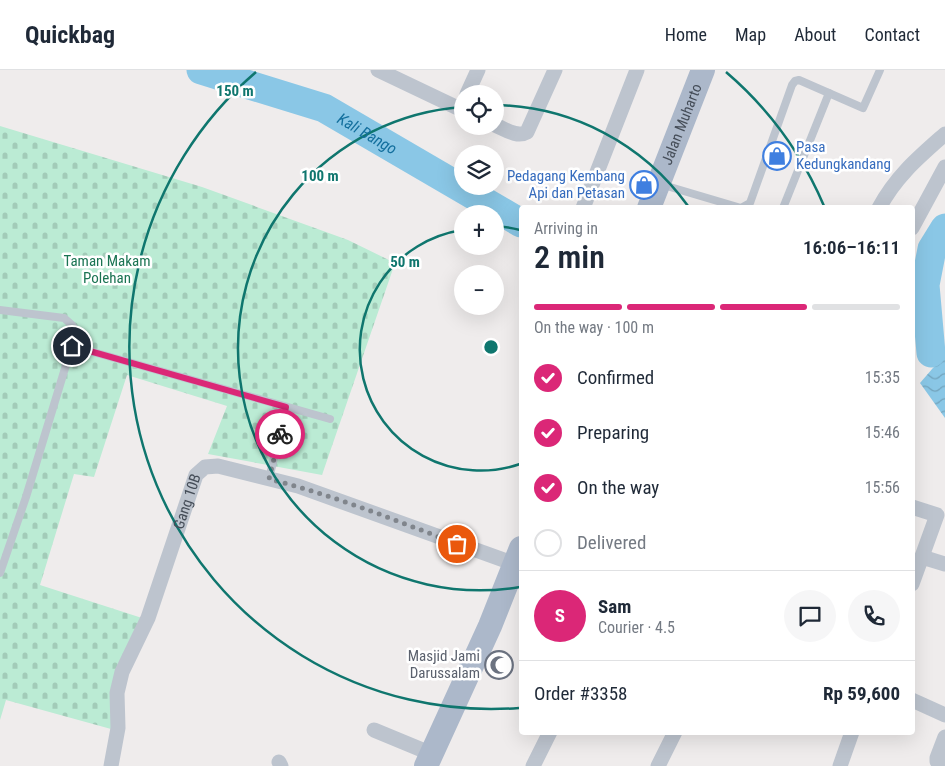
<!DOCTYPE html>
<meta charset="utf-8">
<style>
:root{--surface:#fff;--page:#f6f6f7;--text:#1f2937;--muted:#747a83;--line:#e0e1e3;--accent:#db2777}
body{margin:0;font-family:"Roboto Condensed",sans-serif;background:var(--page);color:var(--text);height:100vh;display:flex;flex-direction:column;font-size:19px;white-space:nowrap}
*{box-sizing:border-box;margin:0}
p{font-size:16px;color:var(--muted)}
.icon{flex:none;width:28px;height:28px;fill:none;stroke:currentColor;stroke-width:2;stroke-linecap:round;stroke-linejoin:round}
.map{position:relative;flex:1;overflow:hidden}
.details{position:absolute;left:519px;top:135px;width:396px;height:530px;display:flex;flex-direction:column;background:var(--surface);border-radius:5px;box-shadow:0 5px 20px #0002}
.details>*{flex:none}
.buttons{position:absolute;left:454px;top:15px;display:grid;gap:10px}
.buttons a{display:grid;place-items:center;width:50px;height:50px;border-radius:50%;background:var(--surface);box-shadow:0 5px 20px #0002;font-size:25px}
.pin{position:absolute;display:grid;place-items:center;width:42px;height:42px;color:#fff;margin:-21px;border:2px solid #fff;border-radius:50%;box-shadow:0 1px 5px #0007}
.courier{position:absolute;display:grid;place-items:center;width:50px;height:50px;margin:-25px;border:4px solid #db2777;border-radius:50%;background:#fff;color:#222;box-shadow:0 1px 6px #0007}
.head em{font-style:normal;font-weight:600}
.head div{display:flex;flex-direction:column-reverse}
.head{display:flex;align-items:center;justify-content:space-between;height:85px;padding:0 15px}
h1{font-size:32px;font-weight:600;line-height:38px}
.bar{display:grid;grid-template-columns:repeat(4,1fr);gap:8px 5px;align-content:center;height:60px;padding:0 15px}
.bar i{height:6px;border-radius:4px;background:var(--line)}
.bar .on{background:var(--accent)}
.bar p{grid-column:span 4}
.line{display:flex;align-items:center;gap:12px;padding:0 15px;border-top:1px solid var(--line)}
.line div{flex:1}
.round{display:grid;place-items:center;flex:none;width:52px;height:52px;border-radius:26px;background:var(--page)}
ol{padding:0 15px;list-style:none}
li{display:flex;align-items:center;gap:15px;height:55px}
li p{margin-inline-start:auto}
li .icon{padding:5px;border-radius:50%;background:var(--accent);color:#fff;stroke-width:4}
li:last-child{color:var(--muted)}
li i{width:28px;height:28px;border:2px solid var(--line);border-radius:50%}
header{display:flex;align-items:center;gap:30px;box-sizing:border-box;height:70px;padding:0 25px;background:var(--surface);border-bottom:1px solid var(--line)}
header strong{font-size:24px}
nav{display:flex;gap:28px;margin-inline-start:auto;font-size:18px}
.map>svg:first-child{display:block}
</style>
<header>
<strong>Quickbag</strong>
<nav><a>Home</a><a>Map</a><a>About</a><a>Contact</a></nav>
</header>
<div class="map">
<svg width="945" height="696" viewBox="0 0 945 696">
<defs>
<pattern id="cemetery-stones" width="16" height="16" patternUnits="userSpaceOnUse" patternTransform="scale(1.25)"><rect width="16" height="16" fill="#bbebd4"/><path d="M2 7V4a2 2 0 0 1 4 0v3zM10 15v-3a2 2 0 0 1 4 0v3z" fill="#a2cbb8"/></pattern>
<pattern id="water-waves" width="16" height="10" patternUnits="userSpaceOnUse" patternTransform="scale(1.25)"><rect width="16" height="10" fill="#8ac7e6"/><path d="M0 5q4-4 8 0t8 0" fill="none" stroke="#73a4bd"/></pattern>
</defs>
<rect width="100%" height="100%" fill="#efecec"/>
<polygon fill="url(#cemetery-stones)" points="0,56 202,117 348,170 395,193 322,405 208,384 227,336 127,305 94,407 74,404 40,515 142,548 111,659 6,630 0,650"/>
<polygon fill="url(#water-waves)" points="945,284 945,348 920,313"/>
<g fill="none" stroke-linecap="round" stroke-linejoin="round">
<g stroke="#8ac7e6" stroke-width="29">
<path id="s1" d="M 201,0 L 324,38 L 521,153"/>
<polyline points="931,283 925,215 932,179 945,158"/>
</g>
<g stroke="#bdc4ce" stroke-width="8">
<polyline points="660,114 741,138"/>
<polyline points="741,138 750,133 792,15 795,11 799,10 863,38 880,0"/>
<polyline points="783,138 829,23"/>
<polyline points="0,240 64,248 72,255 76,262 26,427 0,503"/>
<polyline points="72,276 330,349"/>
<polyline points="269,409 286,337"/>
</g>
<g stroke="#bdc4ce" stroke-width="15">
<polyline points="378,0 462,40"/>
<polyline points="467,24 478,0"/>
<path d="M 495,55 C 505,59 517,68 527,62 L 555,0"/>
<polyline points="583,138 637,0"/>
<path d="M 879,138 C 896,106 919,87 945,64"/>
<polyline points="912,158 945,97"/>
<polyline points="912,437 937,445 912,514"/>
<polyline points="922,487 945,494"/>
<polyline points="912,630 945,645"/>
<polyline points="374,660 432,684"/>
<polyline points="945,667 937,688 937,691 945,693"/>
<polyline points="279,692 281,696"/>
<path id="s2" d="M 111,696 L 118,658 L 117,623 L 122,602 L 148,548 L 196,405 L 205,397 L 218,396 L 298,416 L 515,494"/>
<polyline points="533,696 550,662"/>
<polyline points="658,696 675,662"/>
<polyline points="840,696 852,662"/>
</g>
<g stroke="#acb8ca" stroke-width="24">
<path id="s3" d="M 649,138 L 703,0"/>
<polyline points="426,696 490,556 521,478"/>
</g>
</g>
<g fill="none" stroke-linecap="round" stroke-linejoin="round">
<path stroke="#80858c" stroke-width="5" stroke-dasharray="0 9" d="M 280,364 L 269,409 C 333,425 395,450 457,474"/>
<polyline stroke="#db2777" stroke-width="6" points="72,276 286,337 280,364"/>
</g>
<g fill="none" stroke="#0f766e" stroke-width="2.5">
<path d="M520 394A121 121 0 1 1 462 160M495 156A121 121 0 0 1 520 160"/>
<path d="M520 517A242 242 0 1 1 462 37M495 35A242 242 0 0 1 688 136"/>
<path d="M519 638A362 362 0 0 1 256 2M726 2A362 362 0 0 1 824 136"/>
</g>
<defs>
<symbol id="shop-ring" viewBox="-11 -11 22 22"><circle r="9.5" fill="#fff" stroke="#3f7fe0" stroke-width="1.5"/><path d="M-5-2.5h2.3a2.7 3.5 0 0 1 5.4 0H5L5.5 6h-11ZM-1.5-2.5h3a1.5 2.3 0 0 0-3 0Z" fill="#3f7fe0"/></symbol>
<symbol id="mosque-ring" viewBox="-11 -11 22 22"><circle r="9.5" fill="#fff" stroke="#6b7280" stroke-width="1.5"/><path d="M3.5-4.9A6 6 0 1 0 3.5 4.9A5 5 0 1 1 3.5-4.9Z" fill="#6b7280"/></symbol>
</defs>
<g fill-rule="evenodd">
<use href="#shop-ring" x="761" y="70" width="32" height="32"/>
<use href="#shop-ring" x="628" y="99" width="32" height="32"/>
<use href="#mosque-ring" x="483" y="579" width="32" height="32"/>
</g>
<g text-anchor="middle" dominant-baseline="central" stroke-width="5" stroke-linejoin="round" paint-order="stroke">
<g font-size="15" fill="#454d58" stroke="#fff">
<text stroke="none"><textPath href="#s3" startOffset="90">Jalan Muharto</textPath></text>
<text stroke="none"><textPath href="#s2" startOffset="278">Gang 10B</textPath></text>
</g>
<g font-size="15" fill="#366cbe" stroke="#fff" text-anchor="start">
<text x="796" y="77">Pasa<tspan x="796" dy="17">Kedungkandang</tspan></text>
<text x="625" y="106" text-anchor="end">Pedagang Kembang<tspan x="625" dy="17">Api dan Petasan</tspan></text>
</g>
<g font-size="15" fill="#1b7453" stroke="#fff">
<text x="107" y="191">Taman Makam<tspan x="107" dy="17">Polehan</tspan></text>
</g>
<g font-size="15" fill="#5b616d" stroke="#fff" text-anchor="end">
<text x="480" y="586">Masjid Jami<tspan x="480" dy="17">Darussalam</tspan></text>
</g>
<g font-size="16" font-style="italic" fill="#136f9d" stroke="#fff">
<text stroke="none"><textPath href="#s1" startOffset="179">Kali Bango</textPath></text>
</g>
</g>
<circle cx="491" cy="277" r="8" fill="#0f766e" stroke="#fff" stroke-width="2.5"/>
<g font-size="15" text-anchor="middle" font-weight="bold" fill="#0f766e" stroke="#fff" stroke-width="5" stroke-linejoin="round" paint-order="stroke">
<text x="235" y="26">150 m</text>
<text x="320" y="111">100 m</text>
<text x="405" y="197">50 m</text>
</g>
</svg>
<div class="buttons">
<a><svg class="icon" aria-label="locate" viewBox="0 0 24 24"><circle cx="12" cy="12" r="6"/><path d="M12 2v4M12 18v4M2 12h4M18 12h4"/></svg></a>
<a><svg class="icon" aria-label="layers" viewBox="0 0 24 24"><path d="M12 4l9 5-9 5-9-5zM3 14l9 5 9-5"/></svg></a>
<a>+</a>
<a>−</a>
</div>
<div class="pin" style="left:457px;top:474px;background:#ea580c"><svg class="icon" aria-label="bag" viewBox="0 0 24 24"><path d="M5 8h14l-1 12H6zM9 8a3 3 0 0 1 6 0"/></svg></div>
<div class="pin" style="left:72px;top:276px;background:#1f2937"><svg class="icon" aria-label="home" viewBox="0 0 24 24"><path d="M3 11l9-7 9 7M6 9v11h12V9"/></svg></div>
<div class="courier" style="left:280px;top:364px"><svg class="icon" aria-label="bike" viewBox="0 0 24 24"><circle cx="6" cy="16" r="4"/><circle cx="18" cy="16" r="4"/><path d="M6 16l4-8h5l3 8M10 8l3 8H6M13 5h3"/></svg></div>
<section class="details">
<div class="head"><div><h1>2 min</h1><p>Arriving in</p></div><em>16:06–16:11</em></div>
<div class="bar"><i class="on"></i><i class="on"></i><i class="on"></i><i></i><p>On the way · 100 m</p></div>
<ol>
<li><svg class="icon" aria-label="check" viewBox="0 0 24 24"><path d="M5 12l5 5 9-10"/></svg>Confirmed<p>15:35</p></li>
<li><svg class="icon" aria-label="check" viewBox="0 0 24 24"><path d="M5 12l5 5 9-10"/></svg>Preparing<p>15:46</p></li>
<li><svg class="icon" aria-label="check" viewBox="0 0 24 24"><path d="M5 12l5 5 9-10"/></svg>On the way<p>15:56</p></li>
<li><i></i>Delivered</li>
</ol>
<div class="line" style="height:90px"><b class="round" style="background:var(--accent);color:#fff">S</b><div><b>Sam</b><p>Courier · 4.5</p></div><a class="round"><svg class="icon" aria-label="chat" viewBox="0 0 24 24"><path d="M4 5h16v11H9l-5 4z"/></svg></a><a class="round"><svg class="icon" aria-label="phone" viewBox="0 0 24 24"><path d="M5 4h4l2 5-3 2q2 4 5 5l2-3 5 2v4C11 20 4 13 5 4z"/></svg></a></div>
<div class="line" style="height:65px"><div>Order #3358</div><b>Rp 59,600</b></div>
</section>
</div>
